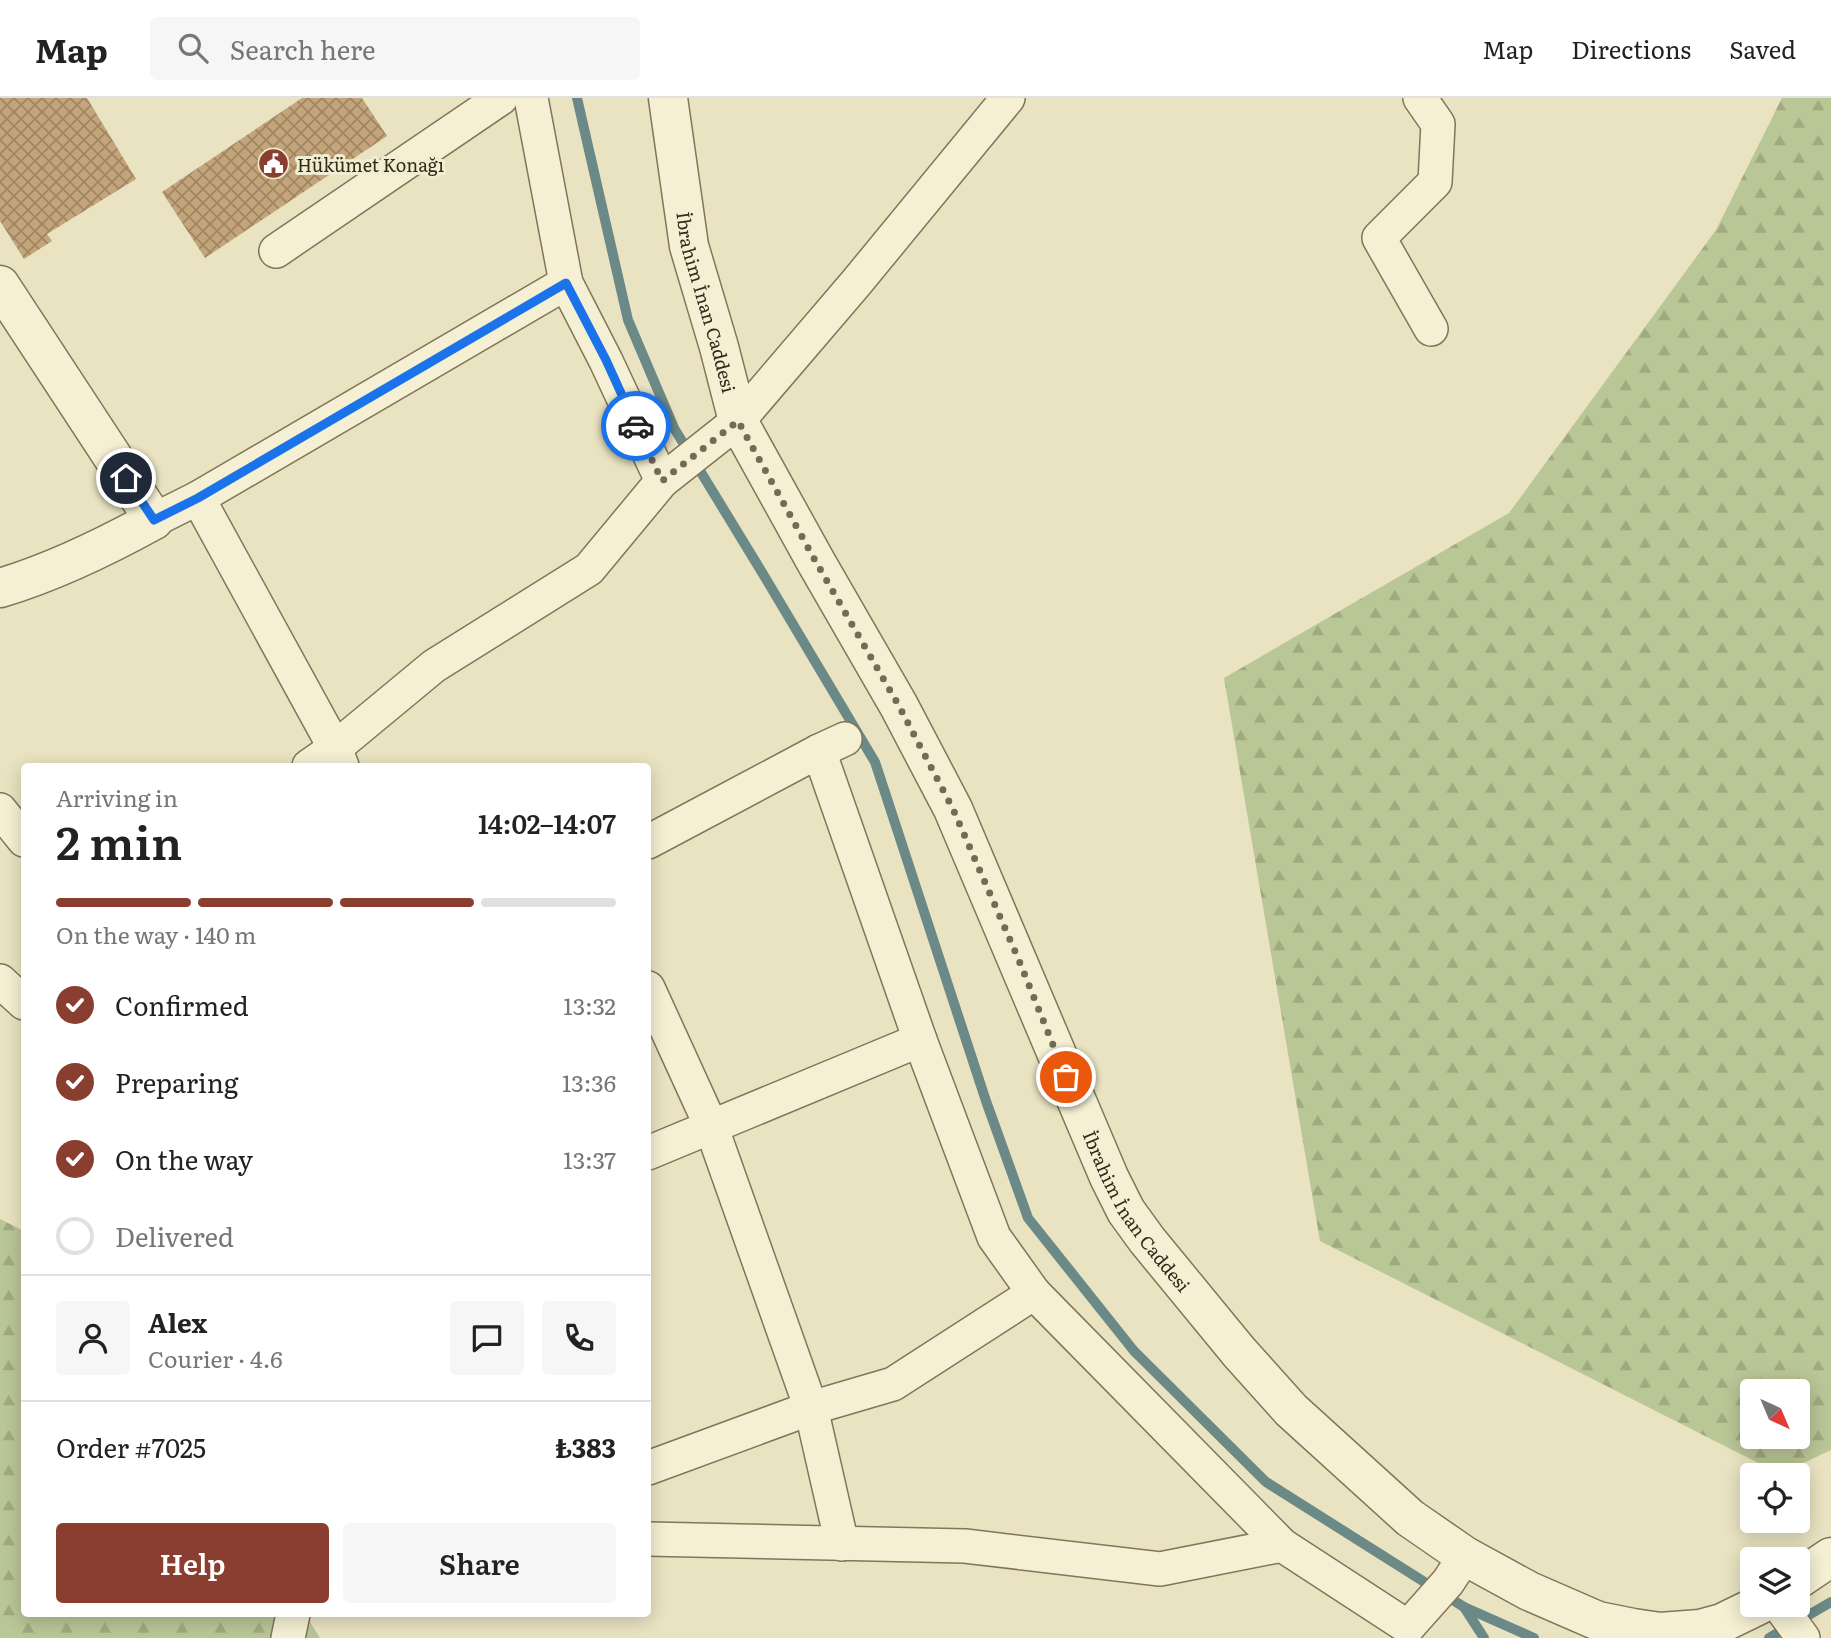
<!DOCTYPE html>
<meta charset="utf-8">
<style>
:root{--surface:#fff;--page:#f6f6f6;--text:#222;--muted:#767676;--line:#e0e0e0;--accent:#8a3e30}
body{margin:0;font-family:Literata,serif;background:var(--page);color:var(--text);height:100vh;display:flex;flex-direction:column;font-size:26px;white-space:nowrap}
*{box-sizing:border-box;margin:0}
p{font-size:23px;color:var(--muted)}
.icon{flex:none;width:38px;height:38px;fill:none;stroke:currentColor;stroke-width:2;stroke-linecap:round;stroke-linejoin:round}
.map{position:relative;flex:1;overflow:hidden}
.panel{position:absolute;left:21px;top:665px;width:630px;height:854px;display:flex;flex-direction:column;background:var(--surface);border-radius:7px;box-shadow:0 4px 18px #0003}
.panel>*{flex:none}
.needle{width:46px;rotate:136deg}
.buttons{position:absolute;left:1740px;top:1281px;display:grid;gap:14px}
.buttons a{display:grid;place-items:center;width:70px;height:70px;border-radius:7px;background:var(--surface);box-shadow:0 4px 18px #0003;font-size:35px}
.pin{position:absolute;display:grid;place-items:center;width:60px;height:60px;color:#fff;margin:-30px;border:4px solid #fff;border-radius:50%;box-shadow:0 2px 7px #0007}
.courier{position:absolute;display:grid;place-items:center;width:70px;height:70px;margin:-35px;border:5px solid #1a73e8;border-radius:50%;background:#fff;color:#222;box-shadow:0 2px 9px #0007}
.summary em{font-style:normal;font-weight:600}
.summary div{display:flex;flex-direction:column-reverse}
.summary{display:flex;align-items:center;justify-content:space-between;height:119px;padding:0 35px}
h1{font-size:46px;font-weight:600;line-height:52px}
.bar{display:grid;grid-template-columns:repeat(4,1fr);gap:10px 7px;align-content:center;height:84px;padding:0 35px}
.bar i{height:9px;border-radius:5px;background:var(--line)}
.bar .on{background:var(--accent)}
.bar p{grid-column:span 4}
.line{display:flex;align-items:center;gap:18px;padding:0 35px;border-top:2px solid var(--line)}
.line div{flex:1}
.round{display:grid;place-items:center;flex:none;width:74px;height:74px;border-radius:7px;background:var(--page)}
ol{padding:0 35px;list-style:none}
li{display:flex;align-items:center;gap:21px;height:77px}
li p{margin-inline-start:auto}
li .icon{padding:7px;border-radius:50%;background:var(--accent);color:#fff;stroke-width:4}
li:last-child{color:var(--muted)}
li i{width:38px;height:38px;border:4px solid var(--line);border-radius:50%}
.button{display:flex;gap:14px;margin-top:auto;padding:14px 35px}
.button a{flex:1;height:80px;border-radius:7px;background:var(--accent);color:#fff;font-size:28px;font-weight:600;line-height:80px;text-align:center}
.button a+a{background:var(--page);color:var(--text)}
header{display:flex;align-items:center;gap:42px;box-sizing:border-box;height:98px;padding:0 35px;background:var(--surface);border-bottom:2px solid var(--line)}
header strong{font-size:33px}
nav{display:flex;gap:38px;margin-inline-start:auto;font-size:24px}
.search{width:490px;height:63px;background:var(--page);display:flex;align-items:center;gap:18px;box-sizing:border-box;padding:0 24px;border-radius:7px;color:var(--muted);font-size:26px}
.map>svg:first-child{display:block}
</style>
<header>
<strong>Map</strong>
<div class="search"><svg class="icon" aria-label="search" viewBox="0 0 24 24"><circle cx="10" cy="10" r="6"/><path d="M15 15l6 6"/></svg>Search here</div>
<nav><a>Map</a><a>Directions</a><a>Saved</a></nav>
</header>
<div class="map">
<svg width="1831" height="1540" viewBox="0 0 1831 1540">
<defs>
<pattern id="forest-firs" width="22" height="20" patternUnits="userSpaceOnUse" patternTransform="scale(1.75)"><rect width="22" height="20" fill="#b9c696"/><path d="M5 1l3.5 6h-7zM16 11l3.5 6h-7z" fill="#a0aa81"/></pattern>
<pattern id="building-cross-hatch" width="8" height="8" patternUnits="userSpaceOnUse" patternTransform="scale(1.75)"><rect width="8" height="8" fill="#c4a47a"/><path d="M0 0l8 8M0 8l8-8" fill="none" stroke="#a08663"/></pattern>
</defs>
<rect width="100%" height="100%" fill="#e9e3c1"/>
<g fill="url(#forest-firs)" fill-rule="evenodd">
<path d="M 1782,0 L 1831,0 L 1831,1352 L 1780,1376 L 1320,1143 L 1224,580 L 1509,415 L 1716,132 ZM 1752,1293 L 1797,1293 L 1797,1339 L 1752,1339 Z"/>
<polygon points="0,1121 24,1133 24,1516 305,1516 320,1540 0,1540"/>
</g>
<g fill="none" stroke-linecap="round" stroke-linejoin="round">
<g stroke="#6b8986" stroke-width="10">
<polyline points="577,0 628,222 674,330 766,481 875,664 986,1003 1028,1120 1134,1253 1266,1384 1464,1509 1534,1540"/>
<polyline points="1464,1509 1484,1540"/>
<polyline points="1769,1540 1831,1504"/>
</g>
</g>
<g fill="url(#building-cross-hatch)">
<polygon points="0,0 87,0 136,81 47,136 52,143 24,161 0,123"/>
<polygon points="302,0 362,0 387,38 205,160 162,94"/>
</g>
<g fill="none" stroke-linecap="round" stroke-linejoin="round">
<defs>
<g id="minor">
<polyline points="531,0 566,185 606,263 662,383"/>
<polyline points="1420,0 1438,26 1435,84 1379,140 1431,231"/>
<polyline points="276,153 501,0"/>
<polyline points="198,400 335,650 342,668"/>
<polyline points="154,422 198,400 566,185"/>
<polyline points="819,653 920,942 994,1139 1034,1195 1282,1447 1408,1529 1448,1484 1465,1458"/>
<polyline points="309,668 335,650 434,568 589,471 662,383 738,323 856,185 1008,0"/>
<polyline points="0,712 24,742"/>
<polyline points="648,744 819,653 845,641"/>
<polyline points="0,883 24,905"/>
<polyline points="648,890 711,1028 811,1310 842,1446"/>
<polyline points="648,1055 920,942"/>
<polyline points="648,1370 811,1310 893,1286 1034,1195"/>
<polyline points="648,1441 965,1448 1160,1471 1282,1447"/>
<polyline points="1779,1507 1803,1540"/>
<polyline points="288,1540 293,1516"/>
</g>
<g id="tertiary">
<path id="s1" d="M 668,0 L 689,148 L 719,249 L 738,323 L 816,464 L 899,608 L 953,711 L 1109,1079 L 1126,1113 L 1147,1142 L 1239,1254 L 1291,1312 L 1410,1420 L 1465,1458 L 1529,1493 L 1598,1523 L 1633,1530 L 1660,1534 L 1700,1531 L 1722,1525 L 1759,1507"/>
<path d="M 0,187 L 154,422 C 105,449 54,474 0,490"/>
<polyline points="1797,1482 1831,1459"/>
</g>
</defs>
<use href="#minor" stroke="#81755a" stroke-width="36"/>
<use href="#tertiary" stroke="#81755a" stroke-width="41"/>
<use href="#minor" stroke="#f5f0d3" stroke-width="33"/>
<use href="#tertiary" stroke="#f5f0d3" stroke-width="38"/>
</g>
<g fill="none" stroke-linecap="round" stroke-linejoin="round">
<polyline stroke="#726b56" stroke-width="7" stroke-dasharray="0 12.6" points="636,328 662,383 738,323 816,464 899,608 953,711 1018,860 1066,979"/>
<polyline stroke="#1a73e8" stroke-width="9" points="126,380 154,422 198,400 566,185 606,262 636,328"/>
</g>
<defs>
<symbol id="civic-disc" viewBox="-11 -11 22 22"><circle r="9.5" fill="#8a3e30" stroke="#f1edd0"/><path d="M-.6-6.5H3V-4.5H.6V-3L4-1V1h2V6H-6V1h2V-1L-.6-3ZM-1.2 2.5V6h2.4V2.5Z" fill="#fff"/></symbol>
</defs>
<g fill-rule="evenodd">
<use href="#civic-disc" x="256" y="48" width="35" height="35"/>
</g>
<g text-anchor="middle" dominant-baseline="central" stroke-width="6" stroke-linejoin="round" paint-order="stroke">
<g font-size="18" fill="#322a1d" stroke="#f1edd0" text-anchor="start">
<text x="297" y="66">Hükümet Konağı</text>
</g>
<g font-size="18" fill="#322a1d" stroke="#f1edd0">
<text stroke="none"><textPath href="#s1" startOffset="208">İbrahim İnan Caddesi</textPath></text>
<text stroke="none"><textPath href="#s1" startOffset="1218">İbrahim İnan Caddesi</textPath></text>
</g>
</g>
</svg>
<div class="buttons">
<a><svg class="needle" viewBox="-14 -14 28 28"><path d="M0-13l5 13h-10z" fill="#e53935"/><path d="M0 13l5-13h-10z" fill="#767676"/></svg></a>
<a><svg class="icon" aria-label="locate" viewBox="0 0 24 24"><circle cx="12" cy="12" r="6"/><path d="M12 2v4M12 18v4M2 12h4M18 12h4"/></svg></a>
<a><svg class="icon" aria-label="layers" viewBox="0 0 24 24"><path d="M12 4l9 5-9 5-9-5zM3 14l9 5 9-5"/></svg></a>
</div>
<div class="pin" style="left:1066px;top:979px;background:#ea580c"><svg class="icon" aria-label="bag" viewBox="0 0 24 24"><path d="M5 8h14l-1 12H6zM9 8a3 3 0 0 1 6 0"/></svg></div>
<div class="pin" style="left:126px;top:380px;background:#1f2937"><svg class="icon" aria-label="home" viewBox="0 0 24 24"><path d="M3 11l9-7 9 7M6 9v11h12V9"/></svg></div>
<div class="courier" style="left:636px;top:328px"><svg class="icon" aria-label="car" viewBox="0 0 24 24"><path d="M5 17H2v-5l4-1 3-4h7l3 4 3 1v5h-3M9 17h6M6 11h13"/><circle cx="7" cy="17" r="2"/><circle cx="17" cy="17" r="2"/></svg></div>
<section class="panel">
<div class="summary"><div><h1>2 min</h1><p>Arriving in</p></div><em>14:02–14:07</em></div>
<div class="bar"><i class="on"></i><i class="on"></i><i class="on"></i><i></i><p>On the way · 140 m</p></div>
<ol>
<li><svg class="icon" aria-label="check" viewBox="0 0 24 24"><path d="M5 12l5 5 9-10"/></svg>Confirmed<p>13:32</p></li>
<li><svg class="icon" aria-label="check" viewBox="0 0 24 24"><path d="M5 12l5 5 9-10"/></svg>Preparing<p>13:36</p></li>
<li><svg class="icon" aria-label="check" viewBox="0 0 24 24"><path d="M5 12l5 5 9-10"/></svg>On the way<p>13:37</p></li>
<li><i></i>Delivered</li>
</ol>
<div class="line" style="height:126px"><a class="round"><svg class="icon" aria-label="person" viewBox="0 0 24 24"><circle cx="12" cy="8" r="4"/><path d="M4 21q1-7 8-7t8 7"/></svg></a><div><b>Alex</b><p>Courier · 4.6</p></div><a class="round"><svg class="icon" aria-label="chat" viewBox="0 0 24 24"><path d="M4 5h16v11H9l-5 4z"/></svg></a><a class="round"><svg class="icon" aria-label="phone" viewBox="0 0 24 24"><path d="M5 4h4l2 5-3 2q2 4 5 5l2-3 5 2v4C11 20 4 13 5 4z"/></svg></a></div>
<div class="line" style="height:91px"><div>Order #7025</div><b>₺383</b></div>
<div class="button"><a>Help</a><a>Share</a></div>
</section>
</div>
